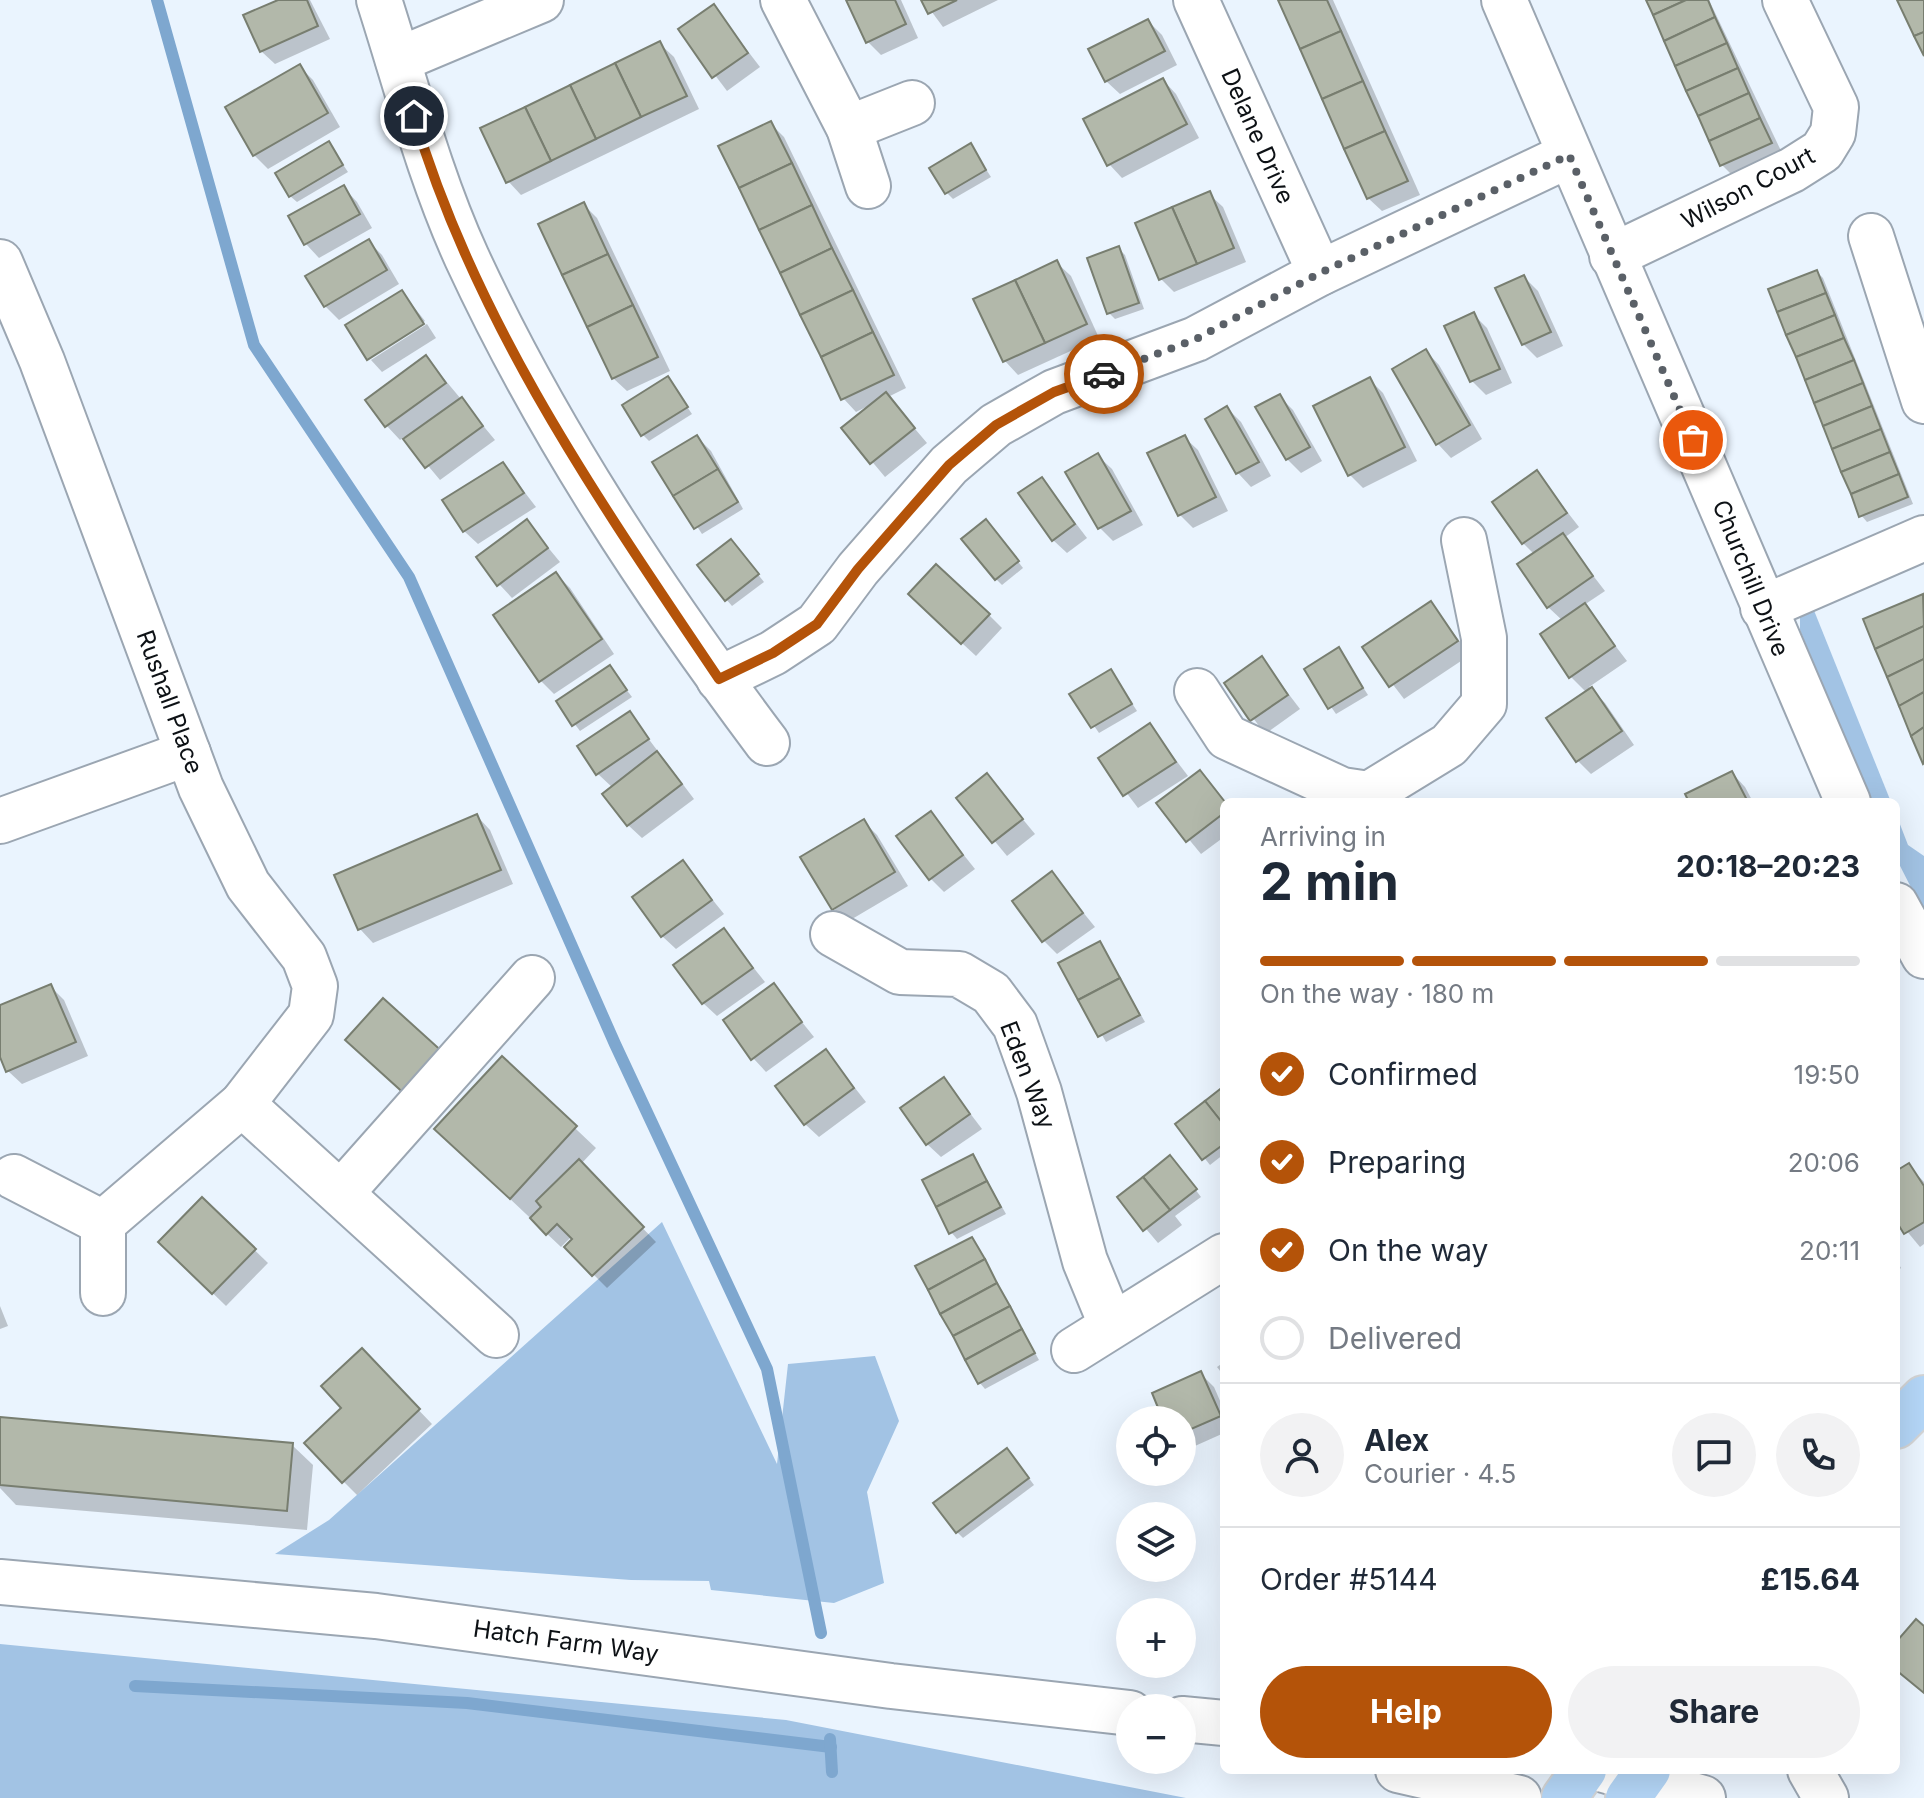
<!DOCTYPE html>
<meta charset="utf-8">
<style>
:root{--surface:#fff;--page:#f2f2f3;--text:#1f2937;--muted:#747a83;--line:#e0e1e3;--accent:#b45309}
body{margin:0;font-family:Inter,sans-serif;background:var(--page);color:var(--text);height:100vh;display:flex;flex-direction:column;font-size:30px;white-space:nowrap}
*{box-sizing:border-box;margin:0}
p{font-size:26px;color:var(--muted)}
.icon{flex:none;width:44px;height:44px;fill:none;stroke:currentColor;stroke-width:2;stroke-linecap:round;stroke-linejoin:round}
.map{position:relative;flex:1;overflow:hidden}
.panel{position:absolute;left:1220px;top:798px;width:680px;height:976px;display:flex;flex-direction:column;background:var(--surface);border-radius:12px;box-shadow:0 8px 32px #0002}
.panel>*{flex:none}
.buttons{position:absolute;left:1116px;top:1406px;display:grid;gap:16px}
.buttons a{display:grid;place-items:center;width:80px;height:80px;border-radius:50%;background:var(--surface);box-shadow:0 8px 32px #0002;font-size:40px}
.pin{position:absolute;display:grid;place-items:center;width:68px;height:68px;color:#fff;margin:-34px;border:4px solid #fff;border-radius:50%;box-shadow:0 2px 8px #0007}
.courier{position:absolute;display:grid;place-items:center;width:80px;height:80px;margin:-40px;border:6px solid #b45309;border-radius:50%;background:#fff;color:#222;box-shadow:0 2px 10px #0007}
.overview em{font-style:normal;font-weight:700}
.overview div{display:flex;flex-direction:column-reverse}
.overview{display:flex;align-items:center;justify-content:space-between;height:136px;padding:0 40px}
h1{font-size:52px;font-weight:700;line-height:60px}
.bar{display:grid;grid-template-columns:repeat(4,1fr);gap:12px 8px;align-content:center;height:96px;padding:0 40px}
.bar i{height:10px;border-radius:6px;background:var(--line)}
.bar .active{background:var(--accent)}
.bar p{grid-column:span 4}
.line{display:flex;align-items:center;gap:20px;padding:0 40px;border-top:2px solid var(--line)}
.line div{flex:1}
.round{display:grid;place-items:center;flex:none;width:84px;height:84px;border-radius:42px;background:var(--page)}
ol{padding:0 40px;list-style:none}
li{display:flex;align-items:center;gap:24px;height:88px}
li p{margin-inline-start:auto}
li .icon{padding:8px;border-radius:50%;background:var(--accent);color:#fff;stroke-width:4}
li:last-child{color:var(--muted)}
li i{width:44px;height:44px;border:4px solid var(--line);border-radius:50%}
.button{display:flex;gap:16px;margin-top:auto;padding:16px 40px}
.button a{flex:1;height:92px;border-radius:48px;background:var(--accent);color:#fff;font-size:32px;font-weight:700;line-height:92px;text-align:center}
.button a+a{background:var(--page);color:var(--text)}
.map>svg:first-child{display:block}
</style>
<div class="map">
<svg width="1924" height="1798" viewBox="0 0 1924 1798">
<rect width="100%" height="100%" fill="#eaf4fe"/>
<g fill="#a2c3e4">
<polygon points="1811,603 1891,802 1871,802 1800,630 1800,616"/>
<polygon points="1896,814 1908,845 1924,856 1924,913 1896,858"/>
<polygon points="662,1222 777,1464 788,1364 875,1356 899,1421 867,1492 884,1583 834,1603 711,1590 709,1581 631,1580 275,1554 329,1520"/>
<polygon points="0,1644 786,1720 1186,1798 0,1798"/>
</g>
<g fill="#0003">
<polygon points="283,0 310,0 330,39 275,64 261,51"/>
<polygon points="848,0 901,0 918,38 881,55 868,42"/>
<polygon points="923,0 998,0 943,27"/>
<polygon points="1280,0 1333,0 1420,195 1382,211 1368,198"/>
<polygon points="1648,0 1709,0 1784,157 1736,179 1722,165"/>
<polygon points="714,7 760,67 727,91 681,30"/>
<polygon points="1148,21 1162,35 1177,65 1120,94 1106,81"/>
<polygon points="660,44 674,57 699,109 521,195 508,181"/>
<polygon points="300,67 313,80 340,127 268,169 254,155"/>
<polygon points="1163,80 1176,94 1199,138 1122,178 1109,164"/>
<polygon points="771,124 784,137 906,388 888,397 927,443 885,477 844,428 870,405 856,412 843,398"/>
<polygon points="329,144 348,172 297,202 290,196"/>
<polygon points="971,146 991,177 953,199 947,193"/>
<polygon points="344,188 357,202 372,228 319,258 306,244 291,217"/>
<polygon points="1209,194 1223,207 1246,262 1174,292 1161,279"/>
<polygon points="583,204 597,218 670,371 627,391 613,378"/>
<polygon points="369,242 382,255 399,284 339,320 325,306"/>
<polygon points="1118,248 1125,255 1144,309 1115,319 1109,313"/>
<polygon points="1057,263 1071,276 1099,338 1018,375 1005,361 976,300"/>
<polygon points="1817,272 1823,278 1913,504 1867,522 1861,515"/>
<polygon points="1524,277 1538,291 1563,346 1537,358 1523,344"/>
<polygon points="402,292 425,321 369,356"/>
<polygon points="1474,315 1487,328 1512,383 1486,395 1472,381 1447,327"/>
<polygon points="427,324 436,338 382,372 371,360"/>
<polygon points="1426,351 1439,365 1482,439 1451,458 1438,444"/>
<polygon points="426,357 495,440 440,480 404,437 400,440 387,426 367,400"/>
<polygon points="668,379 692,414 649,441 643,435"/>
<polygon points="1369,379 1383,393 1417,461 1363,488 1350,475"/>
<polygon points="1279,396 1293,410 1322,461 1301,473 1287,459"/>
<polygon points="1227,408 1241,422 1271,476 1251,487 1238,473 1207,420"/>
<polygon points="697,437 711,451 743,509 702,534 655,462"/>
<polygon points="1184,437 1198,450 1228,511 1193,528 1180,515"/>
<polygon points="1098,456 1112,469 1143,525 1113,541 1099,527"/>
<polygon points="503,464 536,507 478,544 464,531"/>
<polygon points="1537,473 1579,527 1564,538 1605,591 1584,605 1627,661 1589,687 1605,703 1634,745 1591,774 1578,761 1587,693 1571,677 1563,621 1548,607 1535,555 1523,543"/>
<polygon points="1042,479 1087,538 1067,553 1053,540"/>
<polygon points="527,522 560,562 512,598 499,584"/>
<polygon points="992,528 1023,568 1002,585 996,579"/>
<polygon points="737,548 764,582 732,606 726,599"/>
<polygon points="556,574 570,588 614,654 554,694 541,681"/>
<polygon points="1431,603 1470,655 1404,699 1365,648"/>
<polygon points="924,608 989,615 1002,628 976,656"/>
<polygon points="1339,650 1368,695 1336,714 1306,670"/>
<polygon points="1262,659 1300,709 1265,734 1227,683"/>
<polygon points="610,668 632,697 580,731 558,702"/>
<polygon points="1111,671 1137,711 1099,733 1072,694"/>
<polygon points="629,713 694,799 642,838 628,825 613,788 598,774"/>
<polygon points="1150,726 1188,776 1138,808 1101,759"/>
<polygon points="1200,773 1226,802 1224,837 1201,854 1159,803"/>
<polygon points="1732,773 1745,787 1753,802 1691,802"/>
<polygon points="987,776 1035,834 1007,856 959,798"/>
<polygon points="931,814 975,869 944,892 930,878"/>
<polygon points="477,816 490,830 513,884 373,943 360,929"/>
<polygon points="864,822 877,835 908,886 847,922 833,908"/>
<polygon points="683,863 724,914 676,949 662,936"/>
<polygon points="1052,874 1095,927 1057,954 1044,941"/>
<polygon points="724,931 765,982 717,1016 703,1003"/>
<polygon points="1100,944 1145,1022 1106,1042 1061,964"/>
<polygon points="50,986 64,1000 88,1056 22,1084 8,1071 0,1051 0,1008"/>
<polygon points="773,986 814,1037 766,1072 753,1058"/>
<polygon points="826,1051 866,1102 819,1137 805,1124"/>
<polygon points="502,1059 596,1148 581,1164 656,1242 607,1288 566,1247 575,1239 572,1236 561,1247 457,1149"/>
<polygon points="944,1079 982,1129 941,1157 927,1144"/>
<polygon points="1224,1089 1224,1154 1210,1165 1178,1125"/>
<polygon points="973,1156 1006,1214 957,1239 951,1232"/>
<polygon points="1176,1164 1201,1197 1175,1216 1182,1225 1158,1243 1120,1198"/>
<polygon points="1909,1166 1924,1182 1924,1244 1920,1247 1896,1218 1896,1174"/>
<polygon points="202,1199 268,1263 226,1306 160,1242"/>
<polygon points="972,1239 1039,1360 985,1389 979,1382"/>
<polygon points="1896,1259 1901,1268 1896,1272"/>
<polygon points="0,1306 8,1326 0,1329"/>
<polygon points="362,1351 432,1424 357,1495 306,1444 344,1408"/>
<polygon points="1224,1362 1224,1376 1217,1367"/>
<polygon points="1201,1374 1214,1387 1224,1410 1224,1433 1186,1450 1182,1446 1182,1420 1165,1420"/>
<polygon points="0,1436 292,1445 313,1465 307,1530 16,1505 0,1488"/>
<polygon points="1013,1457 1034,1485 963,1538 957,1532"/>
</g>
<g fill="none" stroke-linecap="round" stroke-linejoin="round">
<g stroke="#7ea7cf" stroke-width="12">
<polyline points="157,0 254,345 409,577 615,1044 767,1369 821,1633"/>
<polyline points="135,1686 467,1703 831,1747"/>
<polyline points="830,1739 832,1772"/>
</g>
</g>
<g fill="#b2b8aa" stroke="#787e70" stroke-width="2">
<polygon points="278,0 307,0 318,26 260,52 243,15"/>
<polygon points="846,0 895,0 906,24 866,43"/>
<polygon points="921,0 957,0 928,14"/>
<polygon points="1278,0 1327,0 1341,31 1300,49"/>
<polygon points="1646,0 1686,0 1653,15"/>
<polygon points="1686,0 1708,0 1715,17 1664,41 1653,15"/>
<polygon points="1897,0 1924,0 1924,32 1914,36"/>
<polygon points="714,4 748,53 712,78 678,29"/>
<polygon points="1715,17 1727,43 1675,66 1664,41"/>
<polygon points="1148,19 1165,51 1105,82 1088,49"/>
<polygon points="1341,31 1363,81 1322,99 1300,49"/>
<polygon points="1924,32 1924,56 1914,36"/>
<polygon points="660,41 687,96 641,117 615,63"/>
<polygon points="1727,43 1738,68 1686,91 1675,66"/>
<polygon points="615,63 641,117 596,139 570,85"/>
<polygon points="300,64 328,113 253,156 225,107"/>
<polygon points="1738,68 1749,93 1698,116 1686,91"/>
<polygon points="1163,78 1187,124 1107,166 1083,119"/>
<polygon points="1363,81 1385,131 1344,149 1322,99"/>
<polygon points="570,85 596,139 551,161 525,107"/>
<polygon points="1749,93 1760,118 1709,141 1698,116"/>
<polygon points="525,107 551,161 506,183 480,128"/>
<polygon points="1760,118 1772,143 1720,166 1709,141"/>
<polygon points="771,121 792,163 739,188 718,146"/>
<polygon points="1385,131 1408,181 1367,199 1344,149"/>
<polygon points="329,141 343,165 289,197 275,173"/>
<polygon points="971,143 986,170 945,194 929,168"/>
<polygon points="792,163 812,205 759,230 739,188"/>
<polygon points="344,185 360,214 304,245 288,216"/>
<polygon points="1210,191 1234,248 1197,264 1172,207"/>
<polygon points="584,202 608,254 562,275 538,224"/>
<polygon points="812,205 832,248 780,273 759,230"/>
<polygon points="1172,207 1197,264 1159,280 1135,223"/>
<polygon points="369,239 387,270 324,307 305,276"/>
<polygon points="1119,246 1139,303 1107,314 1087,258"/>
<polygon points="832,248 853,290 800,315 780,273"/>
<polygon points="608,254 633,305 587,327 562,275"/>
<polygon points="1057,260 1087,324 1045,343 1015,280"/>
<polygon points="1817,270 1826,293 1777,312 1768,289"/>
<polygon points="1524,275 1551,332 1522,345 1495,288"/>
<polygon points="1015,280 1045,343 1003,362 973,299"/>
<polygon points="402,290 424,324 367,360 345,325"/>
<polygon points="853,290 873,332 821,357 800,315"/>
<polygon points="1826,293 1835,315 1786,335 1777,312"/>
<polygon points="633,305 658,357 612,379 587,327"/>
<polygon points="1474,312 1500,369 1470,382 1444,326"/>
<polygon points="1835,315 1844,338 1796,357 1786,335"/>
<polygon points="873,332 894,375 841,400 821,357"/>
<polygon points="1844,338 1854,360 1805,380 1796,357"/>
<polygon points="1426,349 1470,425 1436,445 1392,369"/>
<polygon points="426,355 446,383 385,427 365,400"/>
<polygon points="1854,360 1863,383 1814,403 1805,380"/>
<polygon points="668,376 688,407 641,436 622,405"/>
<polygon points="1370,377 1405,447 1348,476 1313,406"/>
<polygon points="1863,383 1872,406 1823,426 1814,403"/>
<polygon points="886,392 915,428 870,464 841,428"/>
<polygon points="1280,394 1310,447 1286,460 1255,407"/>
<polygon points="462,397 483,426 425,468 403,439"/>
<polygon points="1227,406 1259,462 1236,474 1205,419"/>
<polygon points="1872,406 1881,429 1832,449 1823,426"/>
<polygon points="1881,429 1890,452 1841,472 1832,449"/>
<polygon points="697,435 718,469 673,496 652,462"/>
<polygon points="1185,435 1216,497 1178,516 1147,453"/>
<polygon points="1890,452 1899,474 1851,494 1841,472"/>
<polygon points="1098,453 1131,511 1098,529 1065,472"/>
<polygon points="503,462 524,493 463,532 442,500"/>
<polygon points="718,469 738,502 694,529 673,496"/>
<polygon points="1537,470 1567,513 1522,544 1492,502"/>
<polygon points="1899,474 1908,497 1859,517 1851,494"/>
<polygon points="1042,477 1075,524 1052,541 1018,493"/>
<polygon points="527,519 548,548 497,586 476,557"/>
<polygon points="986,519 1019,561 995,580 961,539"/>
<polygon points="1563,533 1593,576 1547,608 1517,564"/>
<polygon points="731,539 759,574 725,601 697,565"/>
<polygon points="936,564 990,614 961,644 908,594"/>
<polygon points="556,572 602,639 539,682 493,615"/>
<polygon points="1923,594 1924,626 1875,649 1863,619"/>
<polygon points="1431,601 1458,641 1389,687 1362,647"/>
<polygon points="1585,603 1615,646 1569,678 1540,634"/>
<polygon points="1924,626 1924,659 1887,677 1875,649"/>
<polygon points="1339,647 1363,688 1328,709 1304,669"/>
<polygon points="1262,656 1288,695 1250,721 1224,683"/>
<polygon points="1924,659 1924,692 1899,706 1887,677"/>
<polygon points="610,665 627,690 572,726 556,701"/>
<polygon points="1111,669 1132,704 1091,728 1069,694"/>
<polygon points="1592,687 1622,731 1576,762 1546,718"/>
<polygon points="1924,692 1924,727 1911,736 1899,706"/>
<polygon points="630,711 649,739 596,775 577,746"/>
<polygon points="1150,723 1176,762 1123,796 1098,758"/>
<polygon points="1924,727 1924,763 1923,764 1911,736"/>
<polygon points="657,751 682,784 627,826 602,794"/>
<polygon points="1200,770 1225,802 1224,813 1186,842 1156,803"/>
<polygon points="1732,771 1748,802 1689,802 1685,794"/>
<polygon points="987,773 1023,819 992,843 956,798"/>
<polygon points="931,811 963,855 929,880 896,836"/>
<polygon points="477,814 501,870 358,930 334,875"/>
<polygon points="864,819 895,872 832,910 800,857"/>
<polygon points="683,860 712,900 661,937 632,897"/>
<polygon points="1052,871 1083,913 1042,942 1012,901"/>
<polygon points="724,928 753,968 702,1004 673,965"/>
<polygon points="1100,941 1120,978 1078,1000 1058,963"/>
<polygon points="1120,978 1140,1015 1098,1037 1078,1000"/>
<polygon points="774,983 802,1022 751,1060 723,1020"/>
<polygon points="51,984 76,1042 6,1072 0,1057 0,1005"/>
<polygon points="383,998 446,1055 408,1097 345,1040"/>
<polygon points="826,1049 854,1088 804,1125 775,1086"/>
<polygon points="502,1056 577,1126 510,1199 434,1129"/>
<polygon points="944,1077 970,1114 926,1145 900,1108"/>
<polygon points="1224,1086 1224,1125 1205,1101"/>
<polygon points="1205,1101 1224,1125 1224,1144 1202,1160 1175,1124"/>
<polygon points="973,1154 987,1181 936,1207 922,1180"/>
<polygon points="1170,1155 1197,1189 1170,1210 1143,1177"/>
<polygon points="579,1159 644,1227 592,1276 564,1247 572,1239 557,1224 546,1235 530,1218 541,1207 536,1201"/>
<polygon points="1909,1163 1924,1186 1924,1222 1904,1234 1896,1221 1896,1171"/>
<polygon points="1143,1177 1170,1210 1143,1231 1117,1197"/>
<polygon points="987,1181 1001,1207 949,1234 936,1207"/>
<polygon points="202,1197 256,1249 212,1294 158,1242"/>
<polygon points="972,1237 985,1259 928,1290 915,1266"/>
<polygon points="985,1259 997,1283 940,1314 928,1290"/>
<polygon points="997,1283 1010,1306 953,1336 940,1314"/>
<polygon points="1010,1306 1022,1329 965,1360 953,1336"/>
<polygon points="1022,1329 1035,1353 978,1384 965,1360"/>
<polygon points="362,1348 420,1409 342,1483 304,1443 341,1408 321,1386"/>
<polygon points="1201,1371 1221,1416 1182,1433 1182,1420 1163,1420 1152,1393"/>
<polygon points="0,1417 293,1443 287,1511 0,1485"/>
<polygon points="1007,1448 1029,1478 956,1533 933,1503"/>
<polygon points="1916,1619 1924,1626 1924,1693 1896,1670 1896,1642"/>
</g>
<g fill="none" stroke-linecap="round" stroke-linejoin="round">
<defs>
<g id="minor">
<path d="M 379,0 C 407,87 429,175 467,258 C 547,431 653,591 767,743"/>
<polyline points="783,0 849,128 868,186"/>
<polyline points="1196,0 1320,273"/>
<polyline points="1504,0 1848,802"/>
<polyline points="398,60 541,0"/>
<polyline points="849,128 912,103"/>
<polyline points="1871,236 1924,401"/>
<polyline points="1612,256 1792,170 1822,151 1833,133 1836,107 1785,0"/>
<polyline points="0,262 42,361 201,788 248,885 304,957 315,986 311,1015 242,1104 103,1223 14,1177"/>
<polyline points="1763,608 1924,538"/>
<polyline points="719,679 773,653 817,624 858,569 949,465 996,425 1054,392 1196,339 1320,273 1569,155"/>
<polyline points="1197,691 1227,737 1342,790 1369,794 1449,745 1484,704 1484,638 1464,540"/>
<polyline points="0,821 188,753"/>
<polyline points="1896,905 1924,956"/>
<polyline points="833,934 900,972 959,974 991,993 1015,1025 1039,1092 1085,1261 1111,1324"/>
<polyline points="242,1104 496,1335"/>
<polyline points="341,1193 532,978"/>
<polyline points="103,1223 103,1293"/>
<polyline points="1074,1350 1224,1256"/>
<polyline points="0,1582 376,1616 891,1686 1130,1713"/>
<polyline points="1182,1719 1224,1723"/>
<polyline points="1398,1770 1519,1798"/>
<polyline points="1604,1770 1703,1798"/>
<polyline points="1810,1770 1826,1798"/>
</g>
<g id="major">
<polyline points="1896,1426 1924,1398"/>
<polyline points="1564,1798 1584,1770"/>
<polyline points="1628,1798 1648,1770"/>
</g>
</defs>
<use href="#minor" stroke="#9ba6b2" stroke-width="48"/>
<use href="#major" stroke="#d3d4d5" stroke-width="48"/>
<use href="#minor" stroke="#fff" stroke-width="44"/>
<use href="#major" stroke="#b4d6f7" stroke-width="44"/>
</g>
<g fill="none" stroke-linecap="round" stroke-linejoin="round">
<polyline stroke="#5a6067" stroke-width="8" stroke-dasharray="0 14.4" points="1104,374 1196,339 1320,273 1569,155 1693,440"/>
<path stroke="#b45309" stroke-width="10" d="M 414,116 C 475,323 600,502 719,679 L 773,653 L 817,624 L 858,569 L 949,465 L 996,425 L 1054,392 L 1104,374"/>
</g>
<g text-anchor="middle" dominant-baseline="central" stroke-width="8" stroke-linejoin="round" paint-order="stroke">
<g font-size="24" fill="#0d1115" stroke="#fff">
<text transform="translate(1258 136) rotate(66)">Delane Drive</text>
<text transform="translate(1748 188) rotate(-28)">Wilson Court</text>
<text transform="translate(1751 578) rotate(68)">Churchill Drive</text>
<text transform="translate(170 702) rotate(70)">Rushall Place</text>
<text transform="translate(1028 1075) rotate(69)">Eden Way</text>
<text transform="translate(566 1641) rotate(8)">Hatch Farm Way</text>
</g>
</g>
</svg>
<div class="buttons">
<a><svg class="icon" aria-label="locate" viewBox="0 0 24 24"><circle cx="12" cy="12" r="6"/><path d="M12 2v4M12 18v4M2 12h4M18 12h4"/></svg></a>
<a><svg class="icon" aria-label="layers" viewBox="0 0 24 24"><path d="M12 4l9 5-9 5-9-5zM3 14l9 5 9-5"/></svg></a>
<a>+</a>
<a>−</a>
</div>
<div class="pin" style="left:1693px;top:440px;background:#ea580c"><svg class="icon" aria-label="bag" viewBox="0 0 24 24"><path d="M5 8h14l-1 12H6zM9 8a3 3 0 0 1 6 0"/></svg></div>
<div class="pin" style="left:414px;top:116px;background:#1f2937"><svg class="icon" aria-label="home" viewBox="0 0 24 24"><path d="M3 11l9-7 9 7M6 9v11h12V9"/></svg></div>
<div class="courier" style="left:1104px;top:374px"><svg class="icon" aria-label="car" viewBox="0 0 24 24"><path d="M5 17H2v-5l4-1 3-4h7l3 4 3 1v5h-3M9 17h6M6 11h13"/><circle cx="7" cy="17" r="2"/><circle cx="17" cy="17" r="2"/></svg></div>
<section class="panel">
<div class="overview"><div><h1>2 min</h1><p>Arriving in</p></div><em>20:18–20:23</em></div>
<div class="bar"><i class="active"></i><i class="active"></i><i class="active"></i><i></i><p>On the way · 180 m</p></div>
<ol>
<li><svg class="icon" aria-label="check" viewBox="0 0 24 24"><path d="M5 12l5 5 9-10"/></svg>Confirmed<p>19:50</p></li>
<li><svg class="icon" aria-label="check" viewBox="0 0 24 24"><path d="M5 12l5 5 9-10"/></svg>Preparing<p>20:06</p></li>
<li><svg class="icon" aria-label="check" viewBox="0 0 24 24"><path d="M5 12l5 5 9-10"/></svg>On the way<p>20:11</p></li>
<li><i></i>Delivered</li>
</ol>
<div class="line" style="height:144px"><a class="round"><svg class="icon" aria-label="person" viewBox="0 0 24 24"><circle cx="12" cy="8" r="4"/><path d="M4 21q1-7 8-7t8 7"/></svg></a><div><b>Alex</b><p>Courier · 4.5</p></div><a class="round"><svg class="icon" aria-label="chat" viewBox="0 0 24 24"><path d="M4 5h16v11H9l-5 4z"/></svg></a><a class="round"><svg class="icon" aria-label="phone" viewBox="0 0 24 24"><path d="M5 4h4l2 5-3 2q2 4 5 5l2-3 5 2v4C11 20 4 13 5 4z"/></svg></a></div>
<div class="line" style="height:104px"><div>Order #5144</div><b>£15.64</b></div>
<div class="button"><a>Help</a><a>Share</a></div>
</section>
</div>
